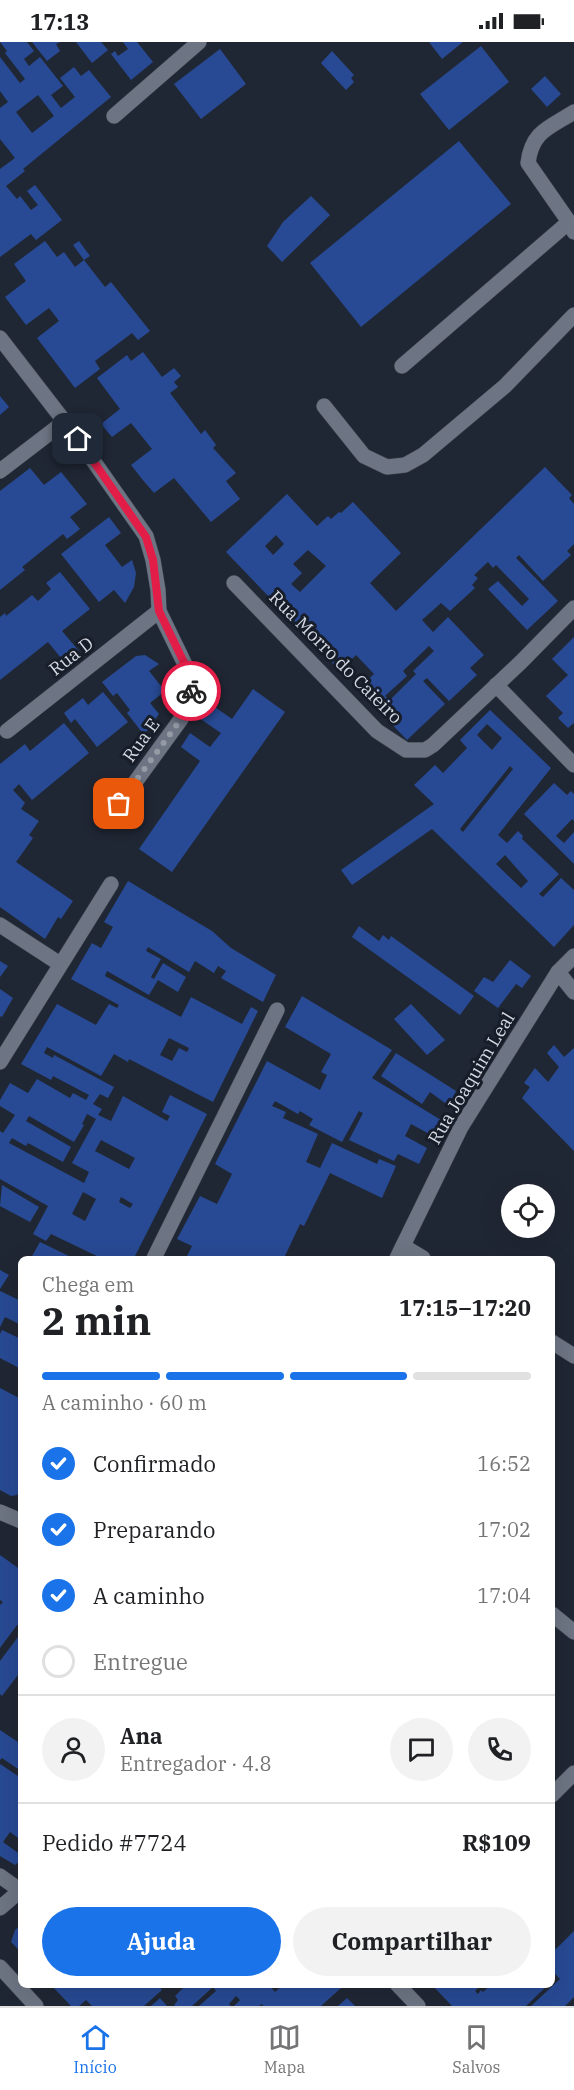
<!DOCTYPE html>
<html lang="pt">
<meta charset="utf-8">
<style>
:root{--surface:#fff;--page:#f2f2f2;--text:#202124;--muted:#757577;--line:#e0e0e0;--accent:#1a73e8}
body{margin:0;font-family:"IBM Plex Serif",serif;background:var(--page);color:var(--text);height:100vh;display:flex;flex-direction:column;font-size:22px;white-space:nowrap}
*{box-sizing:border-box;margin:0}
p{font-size:20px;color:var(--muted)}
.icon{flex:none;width:33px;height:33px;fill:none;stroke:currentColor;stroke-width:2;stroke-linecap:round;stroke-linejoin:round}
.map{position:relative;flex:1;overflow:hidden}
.panel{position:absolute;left:18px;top:1214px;width:537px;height:732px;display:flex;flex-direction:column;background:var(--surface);border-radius:9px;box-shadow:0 6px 24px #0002}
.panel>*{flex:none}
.buttons{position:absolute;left:501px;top:1142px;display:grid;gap:12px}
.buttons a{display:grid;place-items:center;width:54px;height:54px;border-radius:50%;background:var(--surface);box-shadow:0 6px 24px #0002;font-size:30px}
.pin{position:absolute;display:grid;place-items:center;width:51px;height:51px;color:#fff;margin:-26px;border-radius:12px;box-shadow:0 3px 9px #0006}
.courier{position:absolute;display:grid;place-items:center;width:60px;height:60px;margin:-30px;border:4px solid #e11d48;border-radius:50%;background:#fff;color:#222;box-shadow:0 2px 8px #0007}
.headline em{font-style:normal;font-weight:700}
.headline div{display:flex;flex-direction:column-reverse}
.headline{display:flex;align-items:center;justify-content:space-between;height:102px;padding:0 24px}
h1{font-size:39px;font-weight:700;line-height:45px}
.bar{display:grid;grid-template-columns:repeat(4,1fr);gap:9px 6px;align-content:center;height:72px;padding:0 24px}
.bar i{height:8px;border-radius:4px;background:var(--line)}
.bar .current{background:var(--accent)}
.bar p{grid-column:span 4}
.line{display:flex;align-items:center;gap:15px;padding:0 24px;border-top:2px solid var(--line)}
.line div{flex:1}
.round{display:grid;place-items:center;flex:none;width:63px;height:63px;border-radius:32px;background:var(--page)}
ol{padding:0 24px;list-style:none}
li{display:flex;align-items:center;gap:18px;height:66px}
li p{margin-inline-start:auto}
li .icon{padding:6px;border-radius:50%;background:var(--accent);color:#fff;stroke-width:4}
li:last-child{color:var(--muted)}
li i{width:33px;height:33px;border:3px solid var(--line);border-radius:50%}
.primary-button{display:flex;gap:12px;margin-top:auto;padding:12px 24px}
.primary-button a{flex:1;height:69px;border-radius:36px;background:var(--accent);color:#fff;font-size:24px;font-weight:700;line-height:69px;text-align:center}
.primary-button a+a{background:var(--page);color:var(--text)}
.status{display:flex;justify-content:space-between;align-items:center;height:42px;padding:0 30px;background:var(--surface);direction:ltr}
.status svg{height:16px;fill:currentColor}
.tab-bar{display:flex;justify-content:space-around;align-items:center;height:84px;border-top:2px solid var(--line);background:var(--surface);font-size:16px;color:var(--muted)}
.tab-bar a{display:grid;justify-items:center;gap:3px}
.tab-bar .current{color:var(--accent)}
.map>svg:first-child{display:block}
</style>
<div class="status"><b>17:13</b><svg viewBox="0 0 49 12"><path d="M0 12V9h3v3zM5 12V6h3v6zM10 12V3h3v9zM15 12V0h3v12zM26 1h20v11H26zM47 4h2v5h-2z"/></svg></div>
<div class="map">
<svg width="574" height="1964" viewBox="0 0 574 1964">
<rect width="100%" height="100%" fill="#202734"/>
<g fill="#284a94" fill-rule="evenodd">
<path d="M 0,0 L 27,0 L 34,9 L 24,17 L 29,24 L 40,15 L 63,44 L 51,53 L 61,66 L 75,55 L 60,36 L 74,25 L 81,34 L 89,28 L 111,55 L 23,127 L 25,129 L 6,144 L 17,157 L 20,154 L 31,168 L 38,163 L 27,149 L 35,143 L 62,178 L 36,198 L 31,192 L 0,215 L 0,127 L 15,116 L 0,97 L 0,66 L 8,60 L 0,49 L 0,15 L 20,41 L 25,37 L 5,11 L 7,9 ZM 38,53 L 54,74 L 32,91 L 16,70 Z"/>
<polygon points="32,0 60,0 56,2 60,9 47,19"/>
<polygon points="76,0 101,0 108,8 92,21"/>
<polygon points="123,0 137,0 153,20 131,38 111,12 115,9 118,14 128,7"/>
<polygon points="429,0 463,0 442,17"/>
<polygon points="481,4 509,40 449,88 420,52"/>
<polygon points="220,7 246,42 201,77 174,42"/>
<polygon points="332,9 354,33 351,36 354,40 346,48 321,21"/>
<polygon points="545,34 561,52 547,65 531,47"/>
<polygon points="459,99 511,162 361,285 310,221"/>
<polygon points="311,154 330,173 282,220 267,204 283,180"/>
<polygon points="45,199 57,215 64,210 75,225 84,218 105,245 111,240 150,289 138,298 132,291 95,319 100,327 75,346 37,296 59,279 49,266 26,283 5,255 26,239 14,222"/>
<polygon points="79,199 90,214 84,218 73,203"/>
<polygon points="143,310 162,335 174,326 181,334 174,340 178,345 170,351 201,392 205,388 216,403 213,406 236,431 226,439 240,457 211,480 174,436 154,451 142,437 131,423 152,407 131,381 112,395 101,382 120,367 97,336 127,313 131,319"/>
<polygon points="0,354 9,365 0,373"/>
<path d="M 545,425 L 572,453 L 569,456 L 574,462 L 574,502 L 567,509 L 571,513 L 543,539 L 519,513 L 516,516 L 558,559 L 527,588 L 488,547 L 498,539 L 522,564 L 529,557 L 496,523 L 493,526 L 488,520 L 474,533 L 478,536 L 472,543 L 475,546 L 450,569 L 441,561 L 422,578 L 433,590 L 448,575 L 484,613 L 470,626 L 477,633 L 449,659 L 427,636 L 423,639 L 445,662 L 407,698 L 358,647 L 374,632 L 356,613 L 340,629 L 226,510 L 287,452 L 317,484 L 328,474 L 331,477 L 339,470 L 341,471 L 353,460 L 401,511 L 370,541 L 396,569 ZM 276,493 L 284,502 L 273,513 L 265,504 ZM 308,508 L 326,524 L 300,550 L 291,542 L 302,531 L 293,522 ZM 429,604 L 434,609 L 413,629 L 416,632 L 390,658 L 385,654 L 407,634 L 403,629 Z"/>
<polygon points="30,426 44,443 61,430 87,462 70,475 80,487 67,497 63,492 22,525 25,528 0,548 0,449"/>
<polygon points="109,475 121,491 105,503 122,525 132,518 136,531 134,545 125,561 114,548 99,560 61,512"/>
<polygon points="60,530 90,567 62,589 79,609 65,621 48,600 0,638 0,575 5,571 6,574 32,553 38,559 51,547 46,541"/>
<polygon points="574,595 574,681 568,686 558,676 563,671 546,654 568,633 552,617"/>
<polygon points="145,613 159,622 149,629 165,649 150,661 159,672 144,693 127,671 130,668 117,651 113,654 102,640 136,614"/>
<polygon points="253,647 285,670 172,830 139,807 200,719 181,705 190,691 210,705 221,691 199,676 209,661 232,677"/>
<polygon points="103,650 128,680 97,705 75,677 71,681 64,671 83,656 88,663"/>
<path d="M 490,668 L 551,726 L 498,793 L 507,801 L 518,789 L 523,794 L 522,797 L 559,832 L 539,852 L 543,855 L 561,836 L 574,848 L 574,883 L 554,905 L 432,787 L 352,843 L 341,828 L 434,762 L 414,743 L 435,723 L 443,731 L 467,706 L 460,698 ZM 487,682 L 502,696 L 492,708 L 477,693 ZM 510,724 L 513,727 L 463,790 L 460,787 ZM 505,813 L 528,839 L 521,846 L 496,822 Z"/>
<polygon points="64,681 89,711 32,758 19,742 13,748 25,761 21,767 39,779 29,793 33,796 16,820 73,859 61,877 58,875 45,897 0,865 0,722 25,702 30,709"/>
<polygon points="554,741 567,753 571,749 574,752 574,779 572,777 556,794 564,801 574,790 574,822 524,772"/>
<path d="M 128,839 L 212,889 L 231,906 L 276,933 L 263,960 L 221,936 L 226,929 L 218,924 L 214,931 L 195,919 L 189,930 L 148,905 L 146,909 L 161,917 L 151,935 L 154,937 L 163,921 L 186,935 L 178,950 L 158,938 L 149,953 L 107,929 L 105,934 L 181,975 L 191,955 L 242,982 L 251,965 L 258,969 L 213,1060 L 129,1017 L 128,1020 L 114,1012 L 101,1034 L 47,1005 L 44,1011 L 53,1016 L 54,1013 L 114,1045 L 108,1056 L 100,1052 L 93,1062 L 102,1067 L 98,1073 L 111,1079 L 123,1054 L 167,1079 L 170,1074 L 162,1070 L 170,1053 L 207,1072 L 134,1216 L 101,1216 L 51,1192 L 46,1199 L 33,1192 L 48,1164 L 0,1137 L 0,1089 L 3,1091 L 15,1073 L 0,1064 L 0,1058 L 10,1041 L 28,1051 L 37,1037 L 70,1056 L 73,1051 L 86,1058 L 89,1053 L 53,1034 L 51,1038 L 21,1022 L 57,962 L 96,983 L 109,962 L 117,966 L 119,963 L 71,937 L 92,901 L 101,906 L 113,885 L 104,880 ZM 169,996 L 189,1006 L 187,1010 L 179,1006 L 172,1019 L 160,1013 ZM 87,1072 L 96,1077 L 72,1121 L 89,1130 L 84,1141 L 9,1101 L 12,1096 L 26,1104 L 28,1101 L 63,1120 L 71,1105 L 26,1079 L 29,1074 L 74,1100 L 84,1083 L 82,1082 ZM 101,1098 L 135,1116 L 129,1127 L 95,1109 ZM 83,1150 L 96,1157 L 85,1179 L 72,1172 ZM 121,1155 L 133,1162 L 130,1166 L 119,1160 Z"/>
<polygon points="359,884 379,899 383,893 389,898 391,894 474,954 460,973 352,895"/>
<polygon points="510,918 531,934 522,946 516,942 498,966 474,949 484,935 493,940"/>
<polygon points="0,919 8,924 0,935"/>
<polygon points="0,947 13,956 2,975 0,974"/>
<polygon points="302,954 392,1008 372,1036 441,1078 433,1094 411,1082 405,1094 427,1106 419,1122 398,1112 394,1119 349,1098 363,1071 359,1069 342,1100 309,1083 313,1077 300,1069 298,1072 275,1059 272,1064 286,1070 283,1076 318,1092 306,1120 320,1126 332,1101 377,1122 379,1117 396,1124 382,1156 330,1131 304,1184 300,1182 284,1216 186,1216 192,1204 177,1197 200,1154 217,1162 232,1132 215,1122 267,1019 320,1048 327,1033 321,1030 331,1012 285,985"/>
<polygon points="411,962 445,998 427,1013 394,977"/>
<polygon points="554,1003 564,1015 574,1006 574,1109 522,1056 530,1045 524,1041 535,1026 548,1040 559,1025 547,1011"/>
<polygon points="396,1011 456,1049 449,1064 430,1050 422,1062 381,1034"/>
<polygon points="2,1143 39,1165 30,1180 0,1164"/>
<polygon points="40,1200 73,1216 31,1216"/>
<polygon points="0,1228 9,1233 0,1247"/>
<polygon points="0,1249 21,1259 21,1283 5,1275 0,1285"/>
<polygon points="2,1288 21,1297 21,1327 0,1316 0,1292"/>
<polygon points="0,1346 21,1357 21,1445 17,1453 11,1454 0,1448"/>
<polygon points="0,1513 21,1528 21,1586 17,1583 0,1606 0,1563 3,1560 0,1558"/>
<polygon points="21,1591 21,1629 2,1654 0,1652 0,1619"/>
<polygon points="0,1688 21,1702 21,1729 2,1716 0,1718"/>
<polygon points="0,1722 21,1736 21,1798 10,1790 3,1800 21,1813 21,1818 15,1823 0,1814"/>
<polygon points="21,1883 21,1910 11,1900 15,1888"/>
<polygon points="574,1889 574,1955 565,1964 531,1964 560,1937 552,1929 552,1903 556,1907"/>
<polygon points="50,1942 157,1942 162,1948 144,1964 92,1964 86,1958 79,1964 71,1964"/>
<polygon points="187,1942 268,1942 275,1950 284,1942 337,1942 341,1946 321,1964 263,1964 262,1962 259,1964 234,1964 240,1958 236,1954 229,1962 231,1964 199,1964 216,1949 213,1945 192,1964 175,1964 174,1963 178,1958 175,1954"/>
<polygon points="431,1942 482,1942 475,1949 478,1952 481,1948 483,1950 492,1942 549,1942 526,1964 452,1964"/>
<polygon points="160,1956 167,1964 151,1964"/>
<polygon points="347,1956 355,1964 338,1964"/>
</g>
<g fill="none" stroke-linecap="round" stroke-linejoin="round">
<defs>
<g id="minor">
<path d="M 574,70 C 549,86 532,89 528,121 L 569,180 L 574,190"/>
<polyline points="114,74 199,0"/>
<polyline points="0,296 78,397 146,494 153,518 158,548 159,569 192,637 191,653 188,665 181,677 107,779"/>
<polyline points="402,324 569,180"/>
<polyline points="324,364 364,414 387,425 405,423 423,413 505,344 574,273"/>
<polyline points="0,429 64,380"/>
<polyline points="234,541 377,689 406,708 425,708 433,703 521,620 574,566"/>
<polyline points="496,643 574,723"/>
<polyline points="7,689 159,569"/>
<polyline points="0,883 60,922"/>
<polyline points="558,930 574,950"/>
<polyline points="0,1020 111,842"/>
<polyline points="403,1204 423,1216"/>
<polyline points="154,1216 277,968"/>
<polyline points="397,1216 461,1085 558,930 574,914"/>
<polyline points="552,1300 574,1314"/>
<polyline points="0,1470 21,1479"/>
<polyline points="552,1572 574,1590"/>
<polyline points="552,1753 574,1731"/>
<polyline points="0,1834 21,1849"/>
<polyline points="0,1866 21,1848"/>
<polyline points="0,1925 36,1964"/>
<polyline points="397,1942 418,1964"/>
</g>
</defs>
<use href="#minor" stroke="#3f444f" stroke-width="16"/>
<use href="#minor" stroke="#6d7584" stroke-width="15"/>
</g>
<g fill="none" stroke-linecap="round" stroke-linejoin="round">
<polyline stroke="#959ba5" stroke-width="6" stroke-dasharray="0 10.8" points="119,762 181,677 188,665 191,649"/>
<polyline stroke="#e11d48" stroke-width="8" points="78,397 146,495 153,518 159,569 192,637 191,649"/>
</g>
<g text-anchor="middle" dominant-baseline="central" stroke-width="6" stroke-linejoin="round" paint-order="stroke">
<g font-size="18" fill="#d4d9e2" stroke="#171d29">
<text transform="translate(71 614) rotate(-38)">Rua D</text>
<text transform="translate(336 615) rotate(45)">Rua Morro do Caieiro</text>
<text transform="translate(141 698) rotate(-54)">Rua E</text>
<text transform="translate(471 1036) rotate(-59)">Rua Joaquim Leal</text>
</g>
</g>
</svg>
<div class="buttons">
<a><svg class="icon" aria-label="locate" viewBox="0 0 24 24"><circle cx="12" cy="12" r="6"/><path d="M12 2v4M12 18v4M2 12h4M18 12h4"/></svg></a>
</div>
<div class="pin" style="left:119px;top:762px;background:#ea580c"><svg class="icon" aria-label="bag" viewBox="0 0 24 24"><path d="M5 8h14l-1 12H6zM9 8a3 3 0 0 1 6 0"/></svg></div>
<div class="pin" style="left:78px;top:397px;background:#1f2937"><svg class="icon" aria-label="home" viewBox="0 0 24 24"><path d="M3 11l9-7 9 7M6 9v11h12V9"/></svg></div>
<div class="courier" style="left:191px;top:649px"><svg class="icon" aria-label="bike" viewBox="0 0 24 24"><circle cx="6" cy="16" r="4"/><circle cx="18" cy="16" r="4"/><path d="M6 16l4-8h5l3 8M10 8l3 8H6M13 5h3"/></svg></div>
<section class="panel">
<div class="headline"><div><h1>2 min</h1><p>Chega em</p></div><em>17:15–17:20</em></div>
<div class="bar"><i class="current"></i><i class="current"></i><i class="current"></i><i></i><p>A caminho · 60 m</p></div>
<ol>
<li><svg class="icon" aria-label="check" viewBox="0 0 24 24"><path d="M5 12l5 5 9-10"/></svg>Confirmado<p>16:52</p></li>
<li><svg class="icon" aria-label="check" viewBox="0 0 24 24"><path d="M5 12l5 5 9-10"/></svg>Preparando<p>17:02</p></li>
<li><svg class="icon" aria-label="check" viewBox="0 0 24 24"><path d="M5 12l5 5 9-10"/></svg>A caminho<p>17:04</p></li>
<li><i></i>Entregue</li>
</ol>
<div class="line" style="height:108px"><a class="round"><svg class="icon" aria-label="person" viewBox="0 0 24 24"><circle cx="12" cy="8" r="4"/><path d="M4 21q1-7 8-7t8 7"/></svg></a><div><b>Ana</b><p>Entregador · 4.8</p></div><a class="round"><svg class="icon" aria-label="chat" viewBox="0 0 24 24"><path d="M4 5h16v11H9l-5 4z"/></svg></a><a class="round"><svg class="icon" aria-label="phone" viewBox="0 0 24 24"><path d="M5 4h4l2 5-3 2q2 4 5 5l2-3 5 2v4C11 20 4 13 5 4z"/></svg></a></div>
<div class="line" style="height:78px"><div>Pedido #7724</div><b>R$109</b></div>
<div class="primary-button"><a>Ajuda</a><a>Compartilhar</a></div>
</section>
</div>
<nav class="tab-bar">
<a class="current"><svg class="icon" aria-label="home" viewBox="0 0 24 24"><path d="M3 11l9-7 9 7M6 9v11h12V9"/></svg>Início</a>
<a><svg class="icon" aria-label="map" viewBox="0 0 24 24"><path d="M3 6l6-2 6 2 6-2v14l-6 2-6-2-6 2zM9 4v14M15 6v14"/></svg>Mapa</a>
<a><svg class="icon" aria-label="saved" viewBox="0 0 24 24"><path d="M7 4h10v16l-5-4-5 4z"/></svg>Salvos</a>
</nav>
